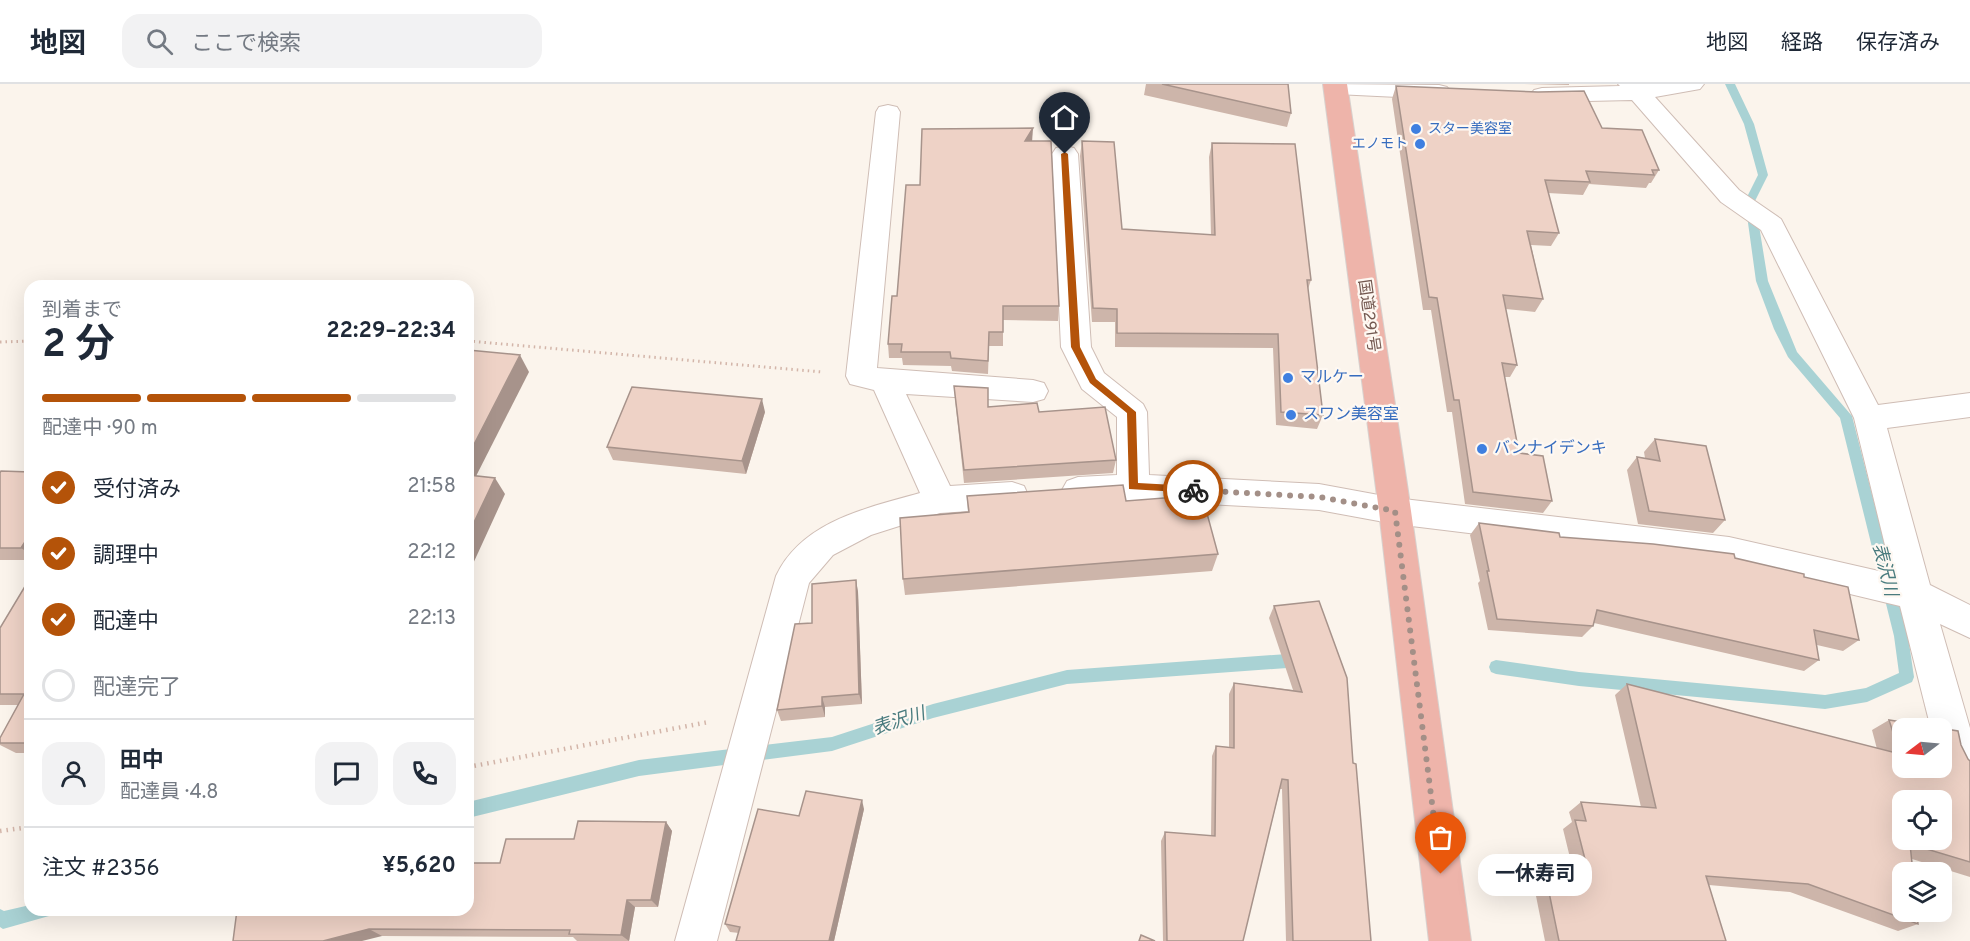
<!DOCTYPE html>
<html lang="ja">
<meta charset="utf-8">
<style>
:root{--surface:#fff;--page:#f2f2f3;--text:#1f2937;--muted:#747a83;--line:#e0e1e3;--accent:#b45309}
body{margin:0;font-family:Overpass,"Noto Sans JP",sans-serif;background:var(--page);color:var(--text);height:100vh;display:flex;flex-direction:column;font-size:22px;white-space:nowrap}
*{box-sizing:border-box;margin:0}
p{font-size:20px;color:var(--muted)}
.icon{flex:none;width:33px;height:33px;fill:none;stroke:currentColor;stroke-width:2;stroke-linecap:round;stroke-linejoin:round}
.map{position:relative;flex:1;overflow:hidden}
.details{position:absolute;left:24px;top:196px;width:450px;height:636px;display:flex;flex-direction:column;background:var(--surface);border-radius:18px;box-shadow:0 6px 24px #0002}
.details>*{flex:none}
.needle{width:39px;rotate:254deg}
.controls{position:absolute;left:1892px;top:634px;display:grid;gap:12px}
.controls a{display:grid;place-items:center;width:60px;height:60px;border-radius:12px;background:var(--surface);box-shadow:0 6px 24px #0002;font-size:30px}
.pin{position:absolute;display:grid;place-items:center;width:51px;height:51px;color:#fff;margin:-62px -26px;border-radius:50% 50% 50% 0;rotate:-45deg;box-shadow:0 0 6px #0007}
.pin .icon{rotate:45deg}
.courier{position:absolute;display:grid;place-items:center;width:60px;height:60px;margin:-30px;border:4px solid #b45309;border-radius:50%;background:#fff;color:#222;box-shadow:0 2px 8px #0007}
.bubble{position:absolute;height:42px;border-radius:18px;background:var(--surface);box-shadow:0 6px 24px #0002;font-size:20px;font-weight:700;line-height:42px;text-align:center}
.overview em{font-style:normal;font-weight:700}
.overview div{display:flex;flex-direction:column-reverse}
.overview{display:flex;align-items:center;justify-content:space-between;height:102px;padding:0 18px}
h1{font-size:39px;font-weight:700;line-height:45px}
.bar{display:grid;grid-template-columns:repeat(4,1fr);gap:9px 6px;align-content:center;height:72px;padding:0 18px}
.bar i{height:8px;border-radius:4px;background:var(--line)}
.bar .on{background:var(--accent)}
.bar p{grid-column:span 4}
.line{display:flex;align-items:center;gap:15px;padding:0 18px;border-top:2px solid var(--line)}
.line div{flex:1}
.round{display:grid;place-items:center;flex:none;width:63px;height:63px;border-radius:18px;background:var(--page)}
ol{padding:0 18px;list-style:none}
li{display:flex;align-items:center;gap:18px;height:66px}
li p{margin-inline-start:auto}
li .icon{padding:6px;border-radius:50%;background:var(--accent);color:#fff;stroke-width:4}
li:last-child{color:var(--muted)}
li i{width:33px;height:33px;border:3px solid var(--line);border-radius:50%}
header{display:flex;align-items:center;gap:36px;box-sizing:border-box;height:84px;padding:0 30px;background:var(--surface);border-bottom:2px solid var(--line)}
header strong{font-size:28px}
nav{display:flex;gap:33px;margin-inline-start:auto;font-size:21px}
.search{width:420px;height:54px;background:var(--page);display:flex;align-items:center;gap:15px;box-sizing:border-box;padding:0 21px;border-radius:18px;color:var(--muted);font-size:22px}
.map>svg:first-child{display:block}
</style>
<header>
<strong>地図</strong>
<div class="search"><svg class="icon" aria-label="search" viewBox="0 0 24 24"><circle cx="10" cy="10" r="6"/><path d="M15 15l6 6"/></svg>ここで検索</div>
<nav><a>地図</a><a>経路</a><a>保存済み</a></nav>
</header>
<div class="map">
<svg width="1970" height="857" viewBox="0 0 1970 857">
<rect width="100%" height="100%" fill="#fbf4ec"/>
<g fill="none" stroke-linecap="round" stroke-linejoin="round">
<g fill="#a9d2d4" fill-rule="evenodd">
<polygon points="1725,0 1735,0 1754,40 1768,91 1755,117 1768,197 1797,268 1852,332 1908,552 1914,593 1912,598 1867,618 1825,625 1579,602 1496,590 1491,588 1489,583 1491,578 1496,576 1579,588 1825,611 1866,604 1899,589 1894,552 1840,334 1788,273 1774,245 1756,197 1745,117 1758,91 1744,40"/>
<polygon points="1301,569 1306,571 1308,576 1306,581 1301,583 1067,600 933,634 832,667 639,692 468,734 468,718 639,676 832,653 933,620 1067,586"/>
<polygon points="30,821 30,826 51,826 49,832 3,845 0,843 0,825 4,827"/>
</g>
<defs>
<g id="minor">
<polygon points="1326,0 1439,1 1447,3 1451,8 1447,13 1439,15 1336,10 1328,8 1324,3"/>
<path d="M 1618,0 L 1704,0 L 1700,5 L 1655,13 L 1739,106 L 1781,135 L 1878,321 L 1970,309 L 1970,333 L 1887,344 L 1930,501 L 1970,521 L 1970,554 L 1940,540 L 1970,644 L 1970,698 C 1946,689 1941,669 1941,645 L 1931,645 L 1900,522 L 1729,481 L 1395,440 L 1319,426 L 1133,416 L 1078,419 L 1067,415 L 1062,406 L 1067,397 L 1078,393 L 1117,391 L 1117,333 L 1082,305 L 1061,263 L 1052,70 L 1056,64 L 1065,62 L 1074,64 L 1078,70 L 1091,263 L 1104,289 L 1143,320 L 1147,328 L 1149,391 L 1319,400 L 1395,414 L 1729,453 L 1892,490 L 1854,334 L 1761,146 L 1721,118 L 1632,16 L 1542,18 L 1534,16 L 1530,11 L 1534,6 L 1542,4 L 1620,2 Z"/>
<path d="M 888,21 L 897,23 L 900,28 L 877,284 L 1033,296 L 1044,299 L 1048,307 L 1044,315 L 1033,318 L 906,310 L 950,402 L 1012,398 L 1024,402 L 1028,411 L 1024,420 L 1012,424 L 940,429 L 871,451 L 833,471 L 809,499 L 717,857 L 675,857 L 776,492 C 802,437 867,424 920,409 L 874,306 L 850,300 L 846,292 L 876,28 L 879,23 Z"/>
</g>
<polygon id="highway" points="1323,0 1347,0 1411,427 1471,857 1429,857 1379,427"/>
</defs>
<use href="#minor" stroke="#cfbdb5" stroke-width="2"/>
<use href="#highway" stroke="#d8d1ce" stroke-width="2"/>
<g stroke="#d3b5a9" stroke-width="3" stroke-dasharray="1.5 4" stroke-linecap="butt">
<polyline points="468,257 822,288"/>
<polyline points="0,258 30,257"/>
</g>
<g stroke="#d3b5a9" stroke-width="4.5" stroke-dasharray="1.5 5" stroke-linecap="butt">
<polyline points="468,683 709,638"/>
<polyline points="0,747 30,743"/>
</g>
<use href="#minor" fill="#fff" fill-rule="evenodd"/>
<use href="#highway" fill="#eeb4aa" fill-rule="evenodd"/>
</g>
<g fill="#cdb5aa">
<polygon points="1146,0 1288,0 1291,29 1287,43 1144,11"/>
<polygon points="1521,0 1569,0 1569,1"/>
<polygon points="1396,2 1602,44 1659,86 1651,99 1649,99 1646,104 1589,100 1583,111 1548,109 1559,149 1551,162 1531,161 1543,215 1535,228 1506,225 1517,281 1510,293 1505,293 1519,369 1552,417 1543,429 1465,420 1452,328 1447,328 1431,226 1423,226 1392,15"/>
<polygon points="1032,57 1059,222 1058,237 1003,236 1003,262 989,262 988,290 952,287 951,282 903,281 902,274 889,274 888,260 920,101"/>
<polygon points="1082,57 1122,145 1211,151 1209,73 1212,59 1311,196 1308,205 1323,331 1317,345 1276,341 1273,264 1115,263 1115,238 1092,238 1080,72"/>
<polygon points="954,302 988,322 1039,328 1116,376 1113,389 964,399 955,315"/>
<polygon points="765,328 746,390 613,376 607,363"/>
<polygon points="1655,355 1725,436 1713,449 1638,440 1627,386 1637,373 1645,374 1644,368"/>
<polygon points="30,388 30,476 0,476 0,389"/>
<polygon points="967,412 1126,417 1218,470 1212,487 905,511 903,495 968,429"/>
<polygon points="1479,439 1560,453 1735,474 1804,493 1859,556 1843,567 1817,561 1819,576 1804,587 1594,539 1593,542 1582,553 1488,546 1478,499 1480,497 1470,451"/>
<polygon points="30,494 30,669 16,669 0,661 0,654 18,621 0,621 0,544"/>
<polygon points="856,496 858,508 862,620 825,623 825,633 781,637 777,626 812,539"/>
<polygon points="1274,522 1353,679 1371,857 1286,857 1282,705 1280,705 1243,857 1163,857 1161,757 1165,748 1211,752 1212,672 1216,662 1229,663 1229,610 1234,599 1293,606 1269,534"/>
<polygon points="1627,600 1877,665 1872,646 1889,636 1961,661 1968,675 1970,677 1970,793 1912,775 1918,840 1898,847 1790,808 1709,801 1726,857 1545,857 1531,787 1543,779 1572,782 1563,745 1572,738 1569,728 1581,718 1641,723 1615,611"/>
<polygon points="864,725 834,857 736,857 739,849 730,848 725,840 799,732"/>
<polygon points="666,738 672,747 658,823 635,823 629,857 577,857 573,853 382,852 233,857 500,779 574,755"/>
</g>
<g fill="#a7938b">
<polygon points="1033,44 1032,59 1025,57"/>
<polygon points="520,271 529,288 469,406 468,404 468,372"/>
<polygon points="762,315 765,328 746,390 742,377"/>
<polygon points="495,394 505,410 472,482 468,477 468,451"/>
<polygon points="30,450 30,470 21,464"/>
<polygon points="856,496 858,508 862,620 859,610"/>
<polygon points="822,613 825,623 825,633 822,622"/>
<polygon points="862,716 864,725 834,857 829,857"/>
<polygon points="666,738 672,747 658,823 651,816"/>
<polygon points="627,816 635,823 629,857 621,851"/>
<polygon points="369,845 382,852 362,857 323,857"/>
</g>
<g fill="#eed2c6" stroke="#a7938b" stroke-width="1.5" fill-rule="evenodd">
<polygon points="1162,0 1288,0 1291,29"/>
<polygon points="1396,2 1538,8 1584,7 1602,44 1642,46 1659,86 1652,86 1654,91 1586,87 1590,98 1545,96 1559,149 1527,147 1543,215 1503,211 1517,281 1502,279 1519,369 1543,372 1552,417 1473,408 1459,316 1454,316 1437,214 1429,213"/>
<polygon points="1033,44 1025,57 1051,57 1059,222 1003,222 1003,248 989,248 988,277 951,274 950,268 901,268 902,260 888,260 892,212 897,212 906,101 920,101 922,45"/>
<polygon points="1082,57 1114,58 1122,145 1215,151 1212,59 1295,60 1311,196 1307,196 1323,331 1281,328 1278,250 1117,249 1117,225 1093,224"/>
<polygon points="468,266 520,271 468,372"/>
<polygon points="954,302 988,304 988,323 1037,319 1039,328 1105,323 1116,376 964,386"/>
<polygon points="632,303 762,315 742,377 607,363"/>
<polygon points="1655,355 1706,362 1725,436 1649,427 1637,373 1660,377"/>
<polygon points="1,387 30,388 30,450 21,464 0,464 0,389"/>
<polygon points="468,391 495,394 468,451"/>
<polygon points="1123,401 1126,417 1202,411 1218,470 903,495 900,434 969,428 967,412"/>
<polygon points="1479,439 1559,449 1560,453 1653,460 1734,470 1735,474 1804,490 1804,493 1848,503 1859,556 1814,546 1819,576 1597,526 1593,542 1497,535 1487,487 1489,487"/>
<polygon points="30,494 30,659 0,659 0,654 24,610 0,610 0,544"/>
<polygon points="856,496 859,610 822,613 822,622 777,626 795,540 812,539 812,500"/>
<polygon points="1319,517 1347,594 1353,679 1356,680 1371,857 1293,857 1288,696 1282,695 1243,857 1167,857 1165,748 1215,752 1216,662 1234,664 1234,599 1302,608 1274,522"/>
<path d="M 1627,600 L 1900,670 L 1889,636 L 1958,647 L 1961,661 L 1968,675 L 1970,677 L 1970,778 L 1910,760 L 1913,789 L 1902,789 L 1902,828 L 1917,828 L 1918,840 L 1808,800 L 1706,792 L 1726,857 L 1559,857 L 1543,779 L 1587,783 L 1575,736 L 1586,737 L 1581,718 L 1656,724 ZM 1902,645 L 1941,645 L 1941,684 L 1902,684 ZM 1902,717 L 1941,717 L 1941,756 L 1902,756 Z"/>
<polygon points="806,707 862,716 829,857 736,857 740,843 725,840 758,725 799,732"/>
<polygon points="578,737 666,738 651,816 627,816 621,851 569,850 570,846 369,845 323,857 233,857 237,826 468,826 468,779 500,779 506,755 574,755"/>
<polygon points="1141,851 1155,857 1139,857"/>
</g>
<polygon fill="#b45309" points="1065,68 1068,70 1080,263 1096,295 1136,328 1138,399 1193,402 1196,403 1196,409 1129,405 1127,329 1090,299 1071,263 1061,70"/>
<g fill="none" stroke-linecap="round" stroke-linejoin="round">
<polyline stroke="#a38f87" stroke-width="6" stroke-dasharray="0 10.8" points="1193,406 1319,413 1395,427 1441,790"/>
</g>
<g fill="#3f7fe0" stroke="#fef8f2" stroke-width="2">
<circle cx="1416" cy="45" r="6"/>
<circle cx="1420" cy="60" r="6"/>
<circle cx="1288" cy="294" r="6"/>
<circle cx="1291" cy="331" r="6"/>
<circle cx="1482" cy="365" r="6"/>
</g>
<g text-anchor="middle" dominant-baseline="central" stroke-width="4.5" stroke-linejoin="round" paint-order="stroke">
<g font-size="14" fill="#366cbe" stroke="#fef8f2" text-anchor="start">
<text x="1428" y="45">スター美容室</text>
<text x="1408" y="60" text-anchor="end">エノモト</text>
</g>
<g font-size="16" fill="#745951" stroke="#fef8f2">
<text transform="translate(1368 232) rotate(82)">国道291号</text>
</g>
<g font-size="16" fill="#366cbe" stroke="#fef8f2" text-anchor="start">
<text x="1300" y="294">マルケー</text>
<text x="1303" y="331">スワン美容室</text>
<text x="1494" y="365">バンナイデンキ</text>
</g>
<g font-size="18" font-style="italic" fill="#497b7e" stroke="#fef8f2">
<text transform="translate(1884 486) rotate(76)">表沢川</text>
<text transform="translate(899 638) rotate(-18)">表沢川</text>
</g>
</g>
</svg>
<div class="controls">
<a><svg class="needle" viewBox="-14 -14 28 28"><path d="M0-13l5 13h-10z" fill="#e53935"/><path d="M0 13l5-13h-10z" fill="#747a83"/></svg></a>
<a><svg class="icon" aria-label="locate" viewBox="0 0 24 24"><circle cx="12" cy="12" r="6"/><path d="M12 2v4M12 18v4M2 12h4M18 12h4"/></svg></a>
<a><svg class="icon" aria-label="layers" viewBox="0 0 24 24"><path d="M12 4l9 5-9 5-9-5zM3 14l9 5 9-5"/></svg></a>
</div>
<div class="pin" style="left:1441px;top:790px;background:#ea580c"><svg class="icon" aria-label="bag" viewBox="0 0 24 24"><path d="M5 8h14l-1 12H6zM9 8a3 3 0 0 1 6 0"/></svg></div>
<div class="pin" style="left:1065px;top:70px;background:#1f2937"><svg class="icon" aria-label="home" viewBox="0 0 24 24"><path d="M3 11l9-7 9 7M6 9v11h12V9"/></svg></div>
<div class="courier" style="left:1193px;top:406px"><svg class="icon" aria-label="bike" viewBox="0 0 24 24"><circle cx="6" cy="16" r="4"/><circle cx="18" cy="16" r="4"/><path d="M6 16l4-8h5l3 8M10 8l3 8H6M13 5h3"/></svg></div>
<div class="bubble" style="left:1478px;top:770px;width:114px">一休寿司</div>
<section class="details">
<div class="overview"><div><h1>2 分</h1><p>到着まで</p></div><em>22:29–22:34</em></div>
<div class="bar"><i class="on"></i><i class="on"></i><i class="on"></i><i></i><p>配達中 · 90 m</p></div>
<ol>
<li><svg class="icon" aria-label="check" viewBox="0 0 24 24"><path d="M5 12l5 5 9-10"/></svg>受付済み<p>21:58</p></li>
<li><svg class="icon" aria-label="check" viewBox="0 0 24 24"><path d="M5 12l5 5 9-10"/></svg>調理中<p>22:12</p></li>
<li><svg class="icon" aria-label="check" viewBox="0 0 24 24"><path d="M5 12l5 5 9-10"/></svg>配達中<p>22:13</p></li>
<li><i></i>配達完了</li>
</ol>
<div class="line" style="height:108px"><a class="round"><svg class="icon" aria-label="person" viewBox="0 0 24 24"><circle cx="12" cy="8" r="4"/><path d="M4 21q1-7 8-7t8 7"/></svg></a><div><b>田中</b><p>配達員 · 4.8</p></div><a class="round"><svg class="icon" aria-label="chat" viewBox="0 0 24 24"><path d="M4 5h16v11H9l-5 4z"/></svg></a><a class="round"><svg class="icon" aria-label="phone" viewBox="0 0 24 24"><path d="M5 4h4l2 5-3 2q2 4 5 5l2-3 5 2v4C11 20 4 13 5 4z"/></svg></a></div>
<div class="line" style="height:78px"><div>注文 #2356</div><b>¥5,620</b></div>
</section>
</div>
